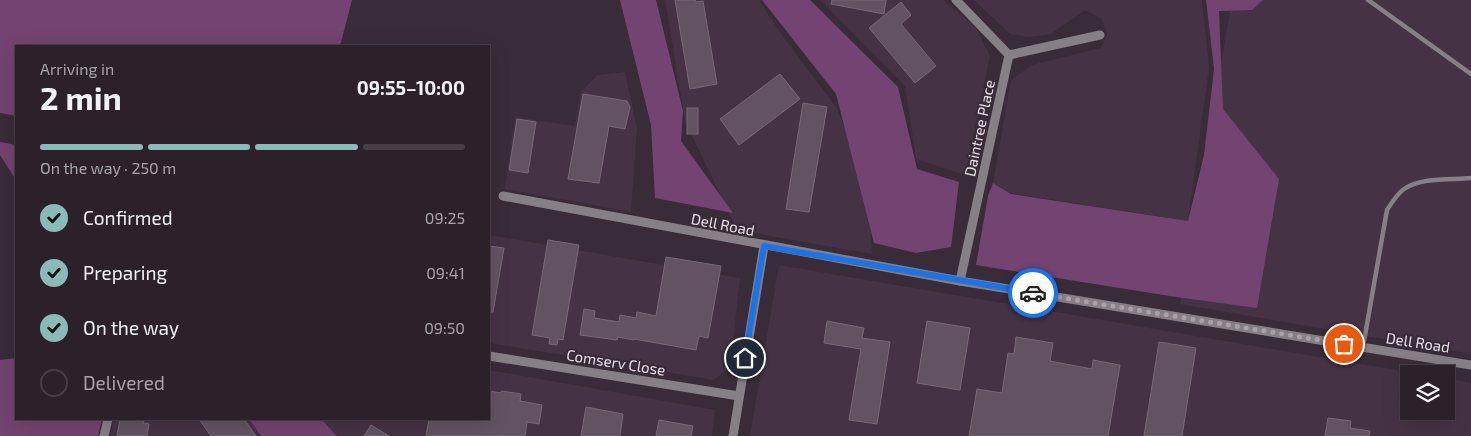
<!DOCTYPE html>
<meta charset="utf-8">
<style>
:root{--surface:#2c202b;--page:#342833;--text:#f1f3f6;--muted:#a6a3a9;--line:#483e47;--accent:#8bbbb9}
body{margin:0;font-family:"Exo 2",sans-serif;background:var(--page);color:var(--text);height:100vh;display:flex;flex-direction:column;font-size:19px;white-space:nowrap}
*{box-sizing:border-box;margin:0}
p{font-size:16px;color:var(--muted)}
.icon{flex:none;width:28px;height:28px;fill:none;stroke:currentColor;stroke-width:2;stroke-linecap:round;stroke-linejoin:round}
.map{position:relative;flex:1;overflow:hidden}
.side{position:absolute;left:15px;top:45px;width:475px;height:375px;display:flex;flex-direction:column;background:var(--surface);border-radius:0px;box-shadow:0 5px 20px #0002,0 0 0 1px var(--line)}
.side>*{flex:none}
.tools{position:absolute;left:1400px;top:365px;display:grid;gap:10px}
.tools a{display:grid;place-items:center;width:55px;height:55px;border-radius:0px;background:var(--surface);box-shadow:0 5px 20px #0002,0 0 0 1px var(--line);font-size:25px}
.pin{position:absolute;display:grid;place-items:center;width:42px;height:42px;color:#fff;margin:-21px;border:2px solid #fff;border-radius:50%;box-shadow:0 1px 5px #0007}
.courier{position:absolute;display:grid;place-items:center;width:50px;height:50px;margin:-25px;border:4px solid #1a73e8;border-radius:50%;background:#fff;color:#222;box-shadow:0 1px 6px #0007}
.overview em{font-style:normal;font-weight:700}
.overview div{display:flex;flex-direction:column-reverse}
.overview{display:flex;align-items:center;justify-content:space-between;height:85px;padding:0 25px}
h1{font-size:32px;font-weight:700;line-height:38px}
.bar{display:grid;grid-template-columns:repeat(4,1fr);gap:8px 5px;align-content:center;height:60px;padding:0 25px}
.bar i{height:6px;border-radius:4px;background:var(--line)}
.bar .active{background:var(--accent)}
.bar p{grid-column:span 4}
ol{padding:0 25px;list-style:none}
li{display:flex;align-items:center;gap:15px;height:55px}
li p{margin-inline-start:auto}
li .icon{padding:5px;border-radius:50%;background:var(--accent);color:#111;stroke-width:4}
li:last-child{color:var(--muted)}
li i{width:28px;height:28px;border:2px solid var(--line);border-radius:50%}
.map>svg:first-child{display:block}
</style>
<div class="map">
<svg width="1471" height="436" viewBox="0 0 1471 436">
<rect width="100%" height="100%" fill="#3a2b39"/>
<g fill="#463245">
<polygon points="665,0 759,0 784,38 836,107 867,178 872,254 737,230 685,121"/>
<polygon points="820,0 943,0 976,28 990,56 965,175 916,159 905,86"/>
<polygon points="974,0 1202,0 1209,68 1188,221 1011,193 993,183 1011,80 1032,65 1101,48 1107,34 1102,19 1085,10 1051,34 1029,37 1010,34"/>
<polygon points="1232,0 1471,0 1471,354 1180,304"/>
<polygon points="625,72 637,128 631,212 505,189 515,117 575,126 581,92 597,75"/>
<polygon points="489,235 740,278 730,367 714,380 489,343"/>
<polygon points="779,265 1419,374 1409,374 1409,411 1446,411 1446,378 1471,383 1471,436 750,436"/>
<polygon points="489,370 715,410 712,436 337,436 321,419 489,419"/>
<polygon points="114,419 249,419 261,436 110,436"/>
</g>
<g fill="#734371">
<polygon points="0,0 352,0 340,46 16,46 16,116 0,113"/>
<polygon points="620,0 656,0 683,111 681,141 733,213 655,198 651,125"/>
<polygon points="762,0 810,0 898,87 917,169 959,182 951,247 916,253 874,243 836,94"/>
<polygon points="1206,0 1263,0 1252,10 1219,11 1223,109 1279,179 1257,308 1176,297 976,265 988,196 993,183 1011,194 1188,221 1204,155 1214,69"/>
<polygon points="0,142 16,145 16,180 0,155"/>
<polygon points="16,358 16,419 102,419 98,436 0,436 0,360"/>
<polygon points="249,419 321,419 337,436 261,436"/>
</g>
<g fill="#635362" stroke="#796877">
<polygon points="675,0 695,0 696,2 703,1 717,84 690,89"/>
<polygon points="832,0 886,0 884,14 831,4"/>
<polygon points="901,2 911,15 901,24 936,66 915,83 869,28"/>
<polygon points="780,74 800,99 739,145 720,119"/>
<polygon points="583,94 627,101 630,107 625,129 609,126 599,183 568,179"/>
<polygon points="803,103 827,107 809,212 786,209"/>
<rect x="687" y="108" width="11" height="26"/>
<polygon points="517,119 536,122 528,173 509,170"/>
<polygon points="548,240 579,245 563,340 558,339 557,345 549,344 550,338 532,335"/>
<polygon points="489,246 504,248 493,312 489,312"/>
<polygon points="666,257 721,266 708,338 699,336 696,350 634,339 634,340 618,337 617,340 580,335 584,309 595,311 594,318 619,322 620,315 636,318 637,312 656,316"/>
<polygon points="827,321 864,328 862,338 890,342 877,424 849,420 861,349 824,343"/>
<polygon points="927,321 970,328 960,390 917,383"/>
<polygon points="1016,337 1053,343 1050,361 1092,369 1093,360 1120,365 1108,436 969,436 977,389 1002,393 1008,353 1014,354"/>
<polygon points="1159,342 1196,348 1182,436 1144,436"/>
<polygon points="489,391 501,393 502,391 521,394 520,401 542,405 539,424 527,422 525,436 426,436 429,419 489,419"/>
<polygon points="586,407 623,414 620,436 581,436"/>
<polygon points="1328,418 1351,421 1350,428 1370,431 1369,436 1325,436"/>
<polygon points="120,419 144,419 143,423 149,424 147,436 117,436"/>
<polygon points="199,419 244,419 256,436 211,436"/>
<polygon points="659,420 693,426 691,436 656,436"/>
<polygon points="371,425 389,436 364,436"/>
</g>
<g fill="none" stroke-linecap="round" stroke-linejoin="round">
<g stroke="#867f86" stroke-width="4.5">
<polyline points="1368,0 1471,74"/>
<path d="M 1363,347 L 1387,210 C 1392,202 1397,194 1404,189 C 1422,177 1450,180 1471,178"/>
</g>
<g stroke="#867f86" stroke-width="9">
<polyline points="956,0 1009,55 960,281"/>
<polyline points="1009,55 1100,35"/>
<polyline points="503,196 960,281 1471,365"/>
<polyline points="489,356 739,396"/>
<polyline points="104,436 108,419"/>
<polyline points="733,436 764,246"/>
</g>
</g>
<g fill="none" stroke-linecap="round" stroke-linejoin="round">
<polyline stroke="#aa9faa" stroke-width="5" stroke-dasharray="0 9" points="1033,293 1344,344"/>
<polyline stroke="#1a73e8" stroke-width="6" points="745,358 764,246 1033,293"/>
</g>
<g text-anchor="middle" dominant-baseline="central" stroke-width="4.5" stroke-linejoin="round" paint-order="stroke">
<g font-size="15" fill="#e7dee7" stroke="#3a2b39">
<text transform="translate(979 128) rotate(-78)">Daintree Place</text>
<text transform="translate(723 224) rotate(11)">Dell Road</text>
<text transform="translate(1418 342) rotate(9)">Dell Road</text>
<text transform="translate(616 362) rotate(9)">Comserv Close</text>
</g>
</g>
</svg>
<div class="tools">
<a><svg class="icon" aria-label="layers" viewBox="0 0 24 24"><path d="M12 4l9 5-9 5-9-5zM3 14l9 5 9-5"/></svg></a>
</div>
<div class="pin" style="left:1344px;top:344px;background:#ea580c"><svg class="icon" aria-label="bag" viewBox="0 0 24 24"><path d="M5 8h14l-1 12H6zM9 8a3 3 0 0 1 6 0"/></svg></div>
<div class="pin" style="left:745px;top:358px;background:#1f2937"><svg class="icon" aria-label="home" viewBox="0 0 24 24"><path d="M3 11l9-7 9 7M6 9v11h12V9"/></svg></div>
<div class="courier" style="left:1033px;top:293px"><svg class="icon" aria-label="car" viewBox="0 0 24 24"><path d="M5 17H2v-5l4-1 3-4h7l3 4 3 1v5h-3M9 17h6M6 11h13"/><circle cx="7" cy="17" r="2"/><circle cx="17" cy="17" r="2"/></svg></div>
<section class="side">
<div class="overview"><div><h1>2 min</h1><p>Arriving in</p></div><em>09:55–10:00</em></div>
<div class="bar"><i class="active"></i><i class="active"></i><i class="active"></i><i></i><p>On the way · 250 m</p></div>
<ol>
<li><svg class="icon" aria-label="check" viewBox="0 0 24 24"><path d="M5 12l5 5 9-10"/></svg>Confirmed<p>09:25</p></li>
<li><svg class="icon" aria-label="check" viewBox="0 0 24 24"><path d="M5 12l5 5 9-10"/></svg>Preparing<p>09:41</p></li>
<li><svg class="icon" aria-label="check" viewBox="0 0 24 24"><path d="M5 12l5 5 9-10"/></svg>On the way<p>09:50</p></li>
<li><i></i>Delivered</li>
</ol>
</section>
</div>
